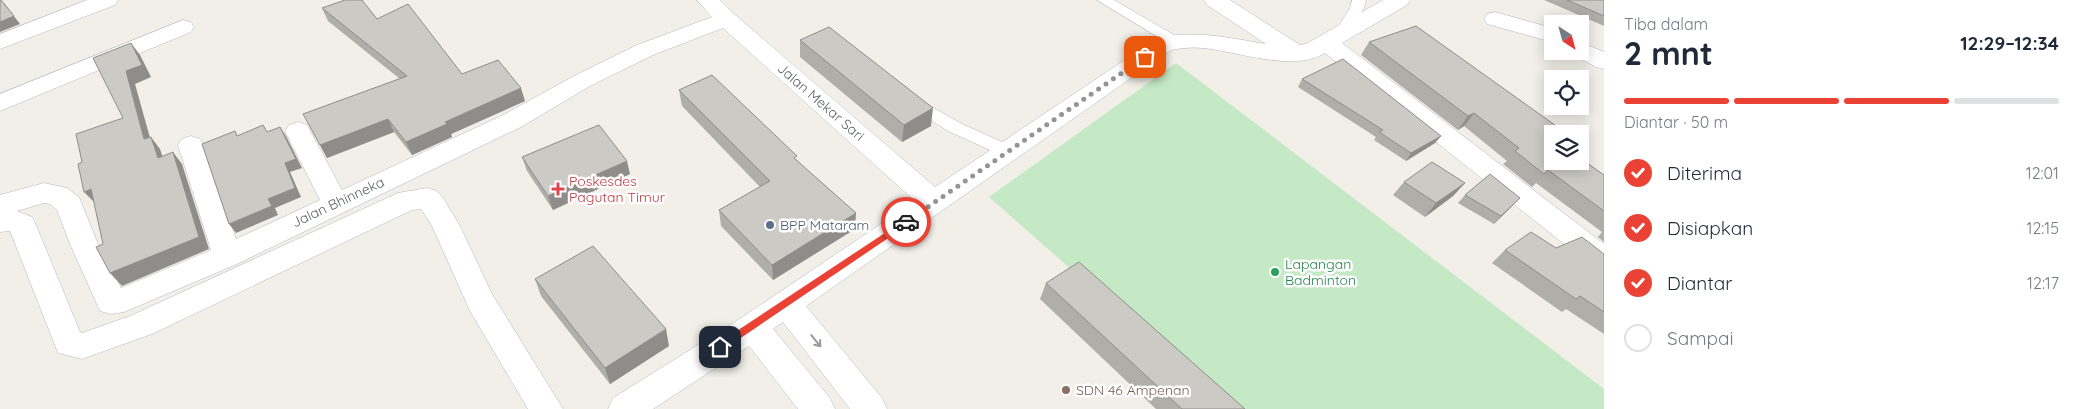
<!DOCTYPE html>
<html lang="id">
<meta charset="utf-8">
<style>
:root{--surface:#fff;--page:#f2f2f3;--text:#1f2937;--muted:#747a83;--line:#e0e1e3;--accent:#ea4335}
body{margin:0;font-family:Quicksand,sans-serif;background:var(--page);color:var(--text);height:100vh;display:flex;flex-direction:column;font-size:19px;white-space:nowrap}
*{box-sizing:border-box;margin:0}
p{font-size:16px;color:var(--muted)}
.icon{flex:none;width:28px;height:28px;fill:none;stroke:currentColor;stroke-width:2;stroke-linecap:round;stroke-linejoin:round}
.map{position:relative;flex:1;overflow:hidden}
.drawer{display:flex;flex-direction:column;background:var(--surface);width:475px}
.drawer>*{flex:none}
.needle{width:32px;rotate:144deg}
.tools{position:absolute;left:1544px;top:15px;display:grid;gap:10px}
.tools a{display:grid;place-items:center;width:45px;height:45px;border-radius:0px;background:var(--surface);box-shadow:0 2px 12px #0003;font-size:25px}
.pin{position:absolute;display:grid;place-items:center;width:42px;height:42px;color:#fff;margin:-21px;border-radius:10px;box-shadow:0 2px 8px #0006}
.courier{position:absolute;display:grid;place-items:center;width:50px;height:50px;margin:-25px;border:4px solid #ea4335;border-radius:50%;background:#fff;color:#222;box-shadow:0 1px 6px #0007}
.overview em{font-style:normal;font-weight:800}
.overview div{display:flex;flex-direction:column-reverse}
.overview{display:flex;align-items:center;justify-content:space-between;height:85px;padding:0 20px}
h1{font-size:32px;font-weight:800;line-height:38px}
.bar{display:grid;grid-template-columns:repeat(4,1fr);gap:8px 5px;align-content:center;height:60px;padding:0 20px}
.bar i{height:6px;border-radius:4px;background:var(--line)}
.bar .active{background:var(--accent)}
.bar p{grid-column:span 4}
ol{padding:0 20px;list-style:none}
li{display:flex;align-items:center;gap:15px;height:55px}
li p{margin-inline-start:auto}
li .icon{padding:5px;border-radius:50%;background:var(--accent);color:#fff;stroke-width:4}
li:last-child{color:var(--muted)}
li i{width:28px;height:28px;border:2px solid var(--line);border-radius:50%}
main{display:flex;flex:1;min-height:0}
.map>svg:first-child{display:block}
</style>
<main>
<div class="map">
<svg width="1604" height="409" viewBox="0 0 1604 409">
<rect width="100%" height="100%" fill="#f1efe8"/>
<polygon fill="#c5e8c5" points="1176,63 1604,389 1604,409 1230,409 989,197"/>
<g fill="none" stroke-linecap="round" stroke-linejoin="round">
<defs>
<g id="service">
<polygon points="1097,0 1114,0 1181,39 1183,42 1181,45 1171,45"/>
<polygon points="1352,0 1366,0 1364,8 1347,35 1337,35 1335,32 1350,8"/>
<polygon points="913,96 960,123 1013,147 1015,151 1013,155 1007,157 1001,155 948,131 907,105 905,101 907,97"/>
</g>
<g id="minor">
<polygon points="87,0 118,0 115,5 0,49 0,34"/>
<path d="M 697,0 L 720,0 L 734,14 L 935,187 L 1156,39 C 1193,29 1229,38 1266,44 L 1207,5 L 1204,0 L 1230,0 L 1300,45 L 1306,44 L 1383,0 L 1410,0 L 1407,5 L 1342,43 L 1604,244 L 1604,271 L 1594,268 L 1325,53 C 1293,73 1238,51 1202,48 C 1191,47 1181,48 1171,50 L 806,306 L 882,398 L 887,409 L 850,409 L 783,322 L 773,329 L 830,398 L 835,409 L 798,409 L 749,346 L 653,409 L 608,409 L 613,398 L 741,318 L 915,201 L 723,28 L 653,55 L 590,86 L 521,127 L 237,264 L 124,312 L 111,314 L 100,311 L 70,244 L 57,210 L 50,204 L 44,203 L 17,211 L 32,217 L 36,225 L 80,332 L 82,333 L 130,316 L 398,193 L 427,188 L 437,191 L 443,198 L 460,226 L 492,294 L 563,409 L 528,409 L 470,311 L 432,226 L 421,209 L 412,210 L 152,334 L 82,359 L 58,353 L 10,231 L 0,232 L 0,195 L 44,183 L 67,188 L 79,197 L 98,244 L 121,288 L 211,250 L 178,145 L 182,139 L 191,136 L 200,139 L 204,145 L 236,239 L 320,200 L 285,131 L 289,125 L 298,122 L 307,125 L 342,190 L 503,115 L 574,76 L 637,45 L 712,17 Z"/>
<polygon points="1495,12 1552,28 1552,42 1487,24 1484,19 1487,14"/>
<polygon points="183,20 191,22 194,27 191,32 0,111 0,94"/>
<polygon points="1580,42 1604,52 1604,69 1596,67 1572,54 1570,51 1580,51"/>
</g>
</defs>
<use href="#service" stroke="#b5b8bc" stroke-width="1"/>
<use href="#minor" stroke="#b5b8bc" stroke-width="1"/>
<use href="#service" fill="#fff" fill-rule="evenodd"/>
<use href="#minor" fill="#fff" fill-rule="evenodd"/>
</g>
<g fill="#afaea9">
<polygon points="1544,0 1604,0 1604,26"/>
<polygon points="322,8 377,19 462,74 525,101 451,134 452,137 412,155 394,132 327,158 320,145 400,79 328,21"/>
<polygon points="800,40 931,126 902,142 800,57"/>
<polygon points="1369,42 1565,134 1552,161 1604,175 1604,242 1598,237 1602,232 1536,183 1532,187 1503,164 1507,161 1464,126 1458,130 1361,55"/>
<polygon points="1302,79 1441,136 1435,143 1406,161 1374,140 1376,137 1298,87"/>
<polygon points="679,90 797,160 855,229 773,280 721,226 719,210 760,187 682,106"/>
<polygon points="522,157 630,174 553,210 527,171"/>
<polygon points="1404,182 1465,183 1453,196 1425,217 1393,195"/>
<polygon points="1465,195 1520,198 1494,224 1458,203"/>
<polygon points="1556,248 1604,254 1604,334 1566,309 1562,312 1492,263 1505,250"/>
<polygon points="535,279 669,346 610,384 541,296"/>
<polygon points="1046,283 1245,409 1156,409 1040,299"/>
</g>
<g fill="#8f8d8a">
<polygon points="4,3 20,24 0,32 0,22"/>
<polygon points="131,43 140,55 151,77 135,84 154,152 144,139 126,71"/>
<polygon points="521,88 525,101 451,134 452,137 412,155 406,142 445,122"/>
<polygon points="933,108 931,126 902,142 904,125"/>
<polygon points="1474,113 1464,126 1458,130 1468,116"/>
<polygon points="388,119 394,132 327,158 320,145"/>
<polygon points="280,127 286,136 302,168 290,172 301,197 275,208 278,215 236,233 229,224 268,199"/>
<polygon points="1441,136 1435,143 1406,161 1411,153"/>
<polygon points="151,137 160,149 167,170 158,158"/>
<polygon points="173,152 182,164 209,249 122,286 110,273"/>
<polygon points="627,161 630,174 553,210 548,196"/>
<polygon points="1465,183 1453,196 1425,217 1436,203"/>
<polygon points="91,189 96,204 84,192"/>
<polygon points="1520,198 1494,224 1501,216"/>
<polygon points="856,213 855,229 773,280 772,265"/>
<polygon points="666,329 669,346 610,384 605,368"/>
</g>
<g fill="#cccac5" stroke="#8f8d8a">
<polygon points="0,0 1,0 14,16 0,22"/>
<polygon points="345,0 362,0 377,19 408,4 462,74 498,60 521,88 445,122 447,124 406,142 388,119 320,145 303,114 407,76 322,8"/>
<polygon points="1567,0 1604,0 1604,16"/>
<polygon points="1416,26 1566,133 1564,133 1565,134 1552,134 1552,161 1580,161 1580,158 1604,175 1604,211 1548,170 1544,174 1515,151 1519,148 1474,113 1468,116 1369,42"/>
<polygon points="829,27 933,108 904,125 800,40"/>
<polygon points="131,43 142,65 126,71 144,139 151,137 158,158 173,152 199,237 110,273 96,247 103,244 91,189 84,192 78,164 82,162 76,134 123,118 93,58"/>
<polygon points="1343,59 1441,136 1411,153 1379,132 1383,130 1302,79"/>
<polygon points="712,75 797,156 794,158 856,213 772,265 719,210 770,181 679,90"/>
<polygon points="263,125 267,132 280,127 296,159 285,163 295,188 268,199 272,206 229,224 202,144 235,131 237,136"/>
<polygon points="599,125 627,161 548,196 522,157"/>
<polygon points="1432,162 1465,183 1436,203 1404,182"/>
<polygon points="1490,174 1520,198 1501,216 1465,195"/>
<polygon points="1531,232 1556,248 1582,237 1604,254 1604,312 1580,296 1576,299 1505,250"/>
<polygon points="593,246 666,329 605,368 535,279"/>
<polygon points="1079,262 1245,409 1182,409 1046,283"/>
</g>
<defs><path id="oneway-shaft" d="M-6 0H5M1.5-3L5.5 0L1.5 3" fill="none" stroke-width="1.6" stroke-linecap="round" stroke-linejoin="round" transform="scale(1.25)"/></defs>
<use stroke="#979a9d" href="#oneway-shaft" transform="translate(816 341) rotate(51)"/>
<polygon fill="#ea4335" points="906,219 909,220 909,224 723,350 717,350 717,344"/>
<g fill="none" stroke-linecap="round" stroke-linejoin="round">
<polyline stroke="#929495" stroke-width="5" stroke-dasharray="0 9" points="906,222 1145,57"/>
</g>
<path fill="#e0444e" stroke="#fff" stroke-width="2" d="M555.5 181.5h5v5h5v5h-5v5h-5v-5h-5v-5h5z"/>
<circle fill="#5c6f8a" stroke="#fff" stroke-width="2" cx="770" cy="225" r="5"/>
<circle fill="#2e9e5b" stroke="#fff" stroke-width="2" cx="1275" cy="272" r="5"/>
<circle fill="#8d6e63" stroke="#fff" stroke-width="2" cx="1066" cy="390" r="5"/>
<g text-anchor="middle" dominant-baseline="central" stroke-width="5" stroke-linejoin="round" paint-order="stroke">
<g font-size="14" fill="#5f6368" stroke="#fff">
<text transform="translate(821 102) rotate(41)">Jalan Mekar Sari</text>
<text transform="translate(338 202) rotate(-25)">Jalan Bhinneka</text>
</g>
<g font-size="14" fill="#be3a42" stroke="#fff" text-anchor="start">
<text x="569" y="181">Poskesdes<tspan x="569" dy="16">Pagutan Timur</tspan></text>
</g>
<g font-size="14" fill="#4e5e75" stroke="#fff" text-anchor="start">
<text x="780" y="225">BPP Mataram</text>
</g>
<g font-size="14" fill="#27864d" stroke="#fff" text-anchor="start">
<text x="1285" y="264">Lapangan<tspan x="1285" dy="16">Badminton</tspan></text>
</g>
<g font-size="14" fill="#785e54" stroke="#fff" text-anchor="start">
<text x="1076" y="390">SDN 46 Ampenan</text>
</g>
</g>
</svg>
<div class="tools">
<a><svg class="needle" viewBox="-14 -14 28 28"><path d="M0-13l5 13h-10z" fill="#e53935"/><path d="M0 13l5-13h-10z" fill="#747a83"/></svg></a>
<a><svg class="icon" aria-label="locate" viewBox="0 0 24 24"><circle cx="12" cy="12" r="6"/><path d="M12 2v4M12 18v4M2 12h4M18 12h4"/></svg></a>
<a><svg class="icon" aria-label="layers" viewBox="0 0 24 24"><path d="M12 4l9 5-9 5-9-5zM3 14l9 5 9-5"/></svg></a>
</div>
<div class="pin" style="left:1145px;top:57px;background:#ea580c"><svg class="icon" aria-label="bag" viewBox="0 0 24 24"><path d="M5 8h14l-1 12H6zM9 8a3 3 0 0 1 6 0"/></svg></div>
<div class="pin" style="left:720px;top:347px;background:#1f2937"><svg class="icon" aria-label="home" viewBox="0 0 24 24"><path d="M3 11l9-7 9 7M6 9v11h12V9"/></svg></div>
<div class="courier" style="left:906px;top:222px"><svg class="icon" aria-label="car" viewBox="0 0 24 24"><path d="M5 17H2v-5l4-1 3-4h7l3 4 3 1v5h-3M9 17h6M6 11h13"/><circle cx="7" cy="17" r="2"/><circle cx="17" cy="17" r="2"/></svg></div>
</div>
<section class="drawer">
<div class="overview"><div><h1>2 mnt</h1><p>Tiba dalam</p></div><em>12:29–12:34</em></div>
<div class="bar"><i class="active"></i><i class="active"></i><i class="active"></i><i></i><p>Diantar · 50 m</p></div>
<ol>
<li><svg class="icon" aria-label="check" viewBox="0 0 24 24"><path d="M5 12l5 5 9-10"/></svg>Diterima<p>12:01</p></li>
<li><svg class="icon" aria-label="check" viewBox="0 0 24 24"><path d="M5 12l5 5 9-10"/></svg>Disiapkan<p>12:15</p></li>
<li><svg class="icon" aria-label="check" viewBox="0 0 24 24"><path d="M5 12l5 5 9-10"/></svg>Diantar<p>12:17</p></li>
<li><i></i>Sampai</li>
</ol>
</section>
</main>
